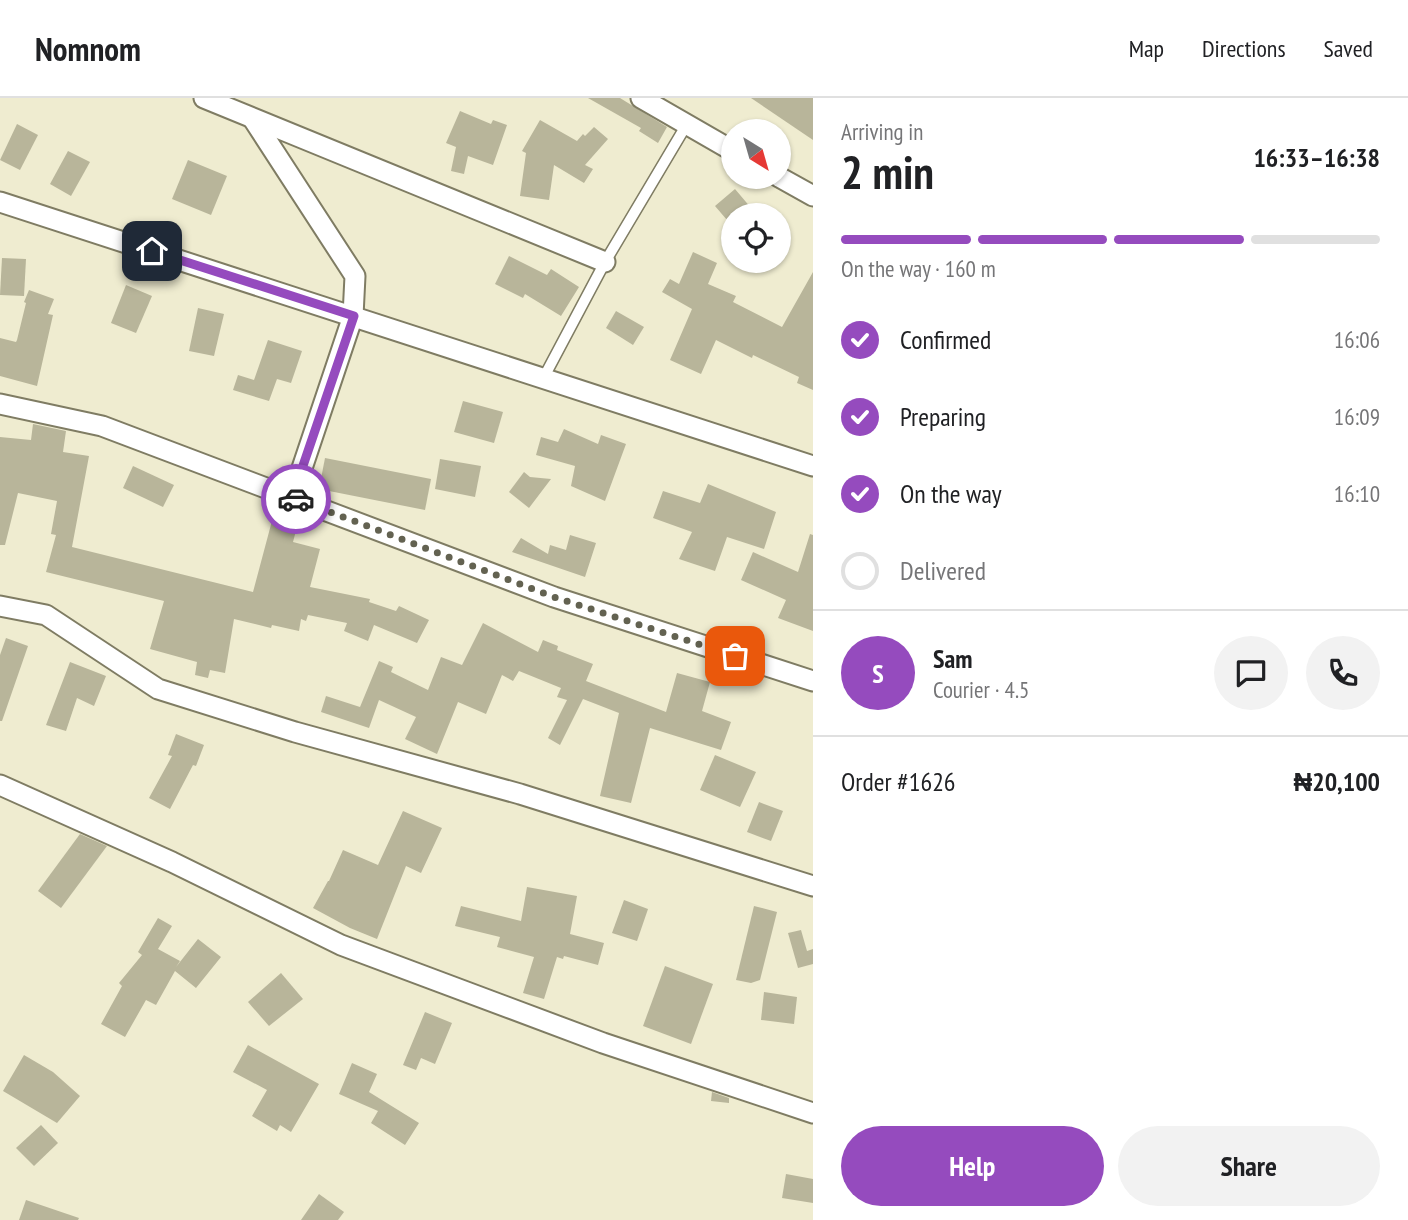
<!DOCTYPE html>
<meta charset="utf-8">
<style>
:root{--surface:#fff;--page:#f2f2f2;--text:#202124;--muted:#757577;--line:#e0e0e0;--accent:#954bbe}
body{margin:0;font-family:"PT Sans Narrow",sans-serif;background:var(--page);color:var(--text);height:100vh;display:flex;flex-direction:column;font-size:26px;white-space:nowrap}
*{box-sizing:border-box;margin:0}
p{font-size:23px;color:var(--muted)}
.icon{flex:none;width:38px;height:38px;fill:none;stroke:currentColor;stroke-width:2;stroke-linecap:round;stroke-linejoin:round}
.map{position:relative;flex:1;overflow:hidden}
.sheet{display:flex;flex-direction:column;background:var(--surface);width:595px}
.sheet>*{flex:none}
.needle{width:46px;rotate:143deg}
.buttons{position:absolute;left:721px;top:21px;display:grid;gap:14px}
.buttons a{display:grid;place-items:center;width:70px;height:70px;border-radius:50%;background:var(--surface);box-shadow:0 2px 5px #0004;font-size:35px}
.pin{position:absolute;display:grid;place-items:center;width:60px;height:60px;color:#fff;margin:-30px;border-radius:14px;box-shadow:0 4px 10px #0006}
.courier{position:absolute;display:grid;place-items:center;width:70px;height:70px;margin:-35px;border:5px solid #954bbe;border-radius:50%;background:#fff;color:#222;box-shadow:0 2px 9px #0007}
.headline em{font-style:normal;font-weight:700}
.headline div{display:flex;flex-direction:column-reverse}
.headline{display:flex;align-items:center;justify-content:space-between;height:119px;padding:0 28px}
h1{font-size:46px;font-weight:700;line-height:52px}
.bar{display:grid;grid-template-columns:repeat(4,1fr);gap:10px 7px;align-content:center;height:84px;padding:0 28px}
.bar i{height:9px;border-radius:5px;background:var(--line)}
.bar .current{background:var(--accent)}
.bar p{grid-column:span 4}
.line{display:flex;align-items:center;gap:18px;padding:0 28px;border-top:2px solid var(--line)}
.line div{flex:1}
.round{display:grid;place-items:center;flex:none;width:74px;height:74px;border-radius:37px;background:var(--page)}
ol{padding:0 28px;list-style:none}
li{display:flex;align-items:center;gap:21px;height:77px}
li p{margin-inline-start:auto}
li .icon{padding:7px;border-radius:50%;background:var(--accent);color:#fff;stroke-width:4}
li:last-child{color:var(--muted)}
li i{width:38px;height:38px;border:4px solid var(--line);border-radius:50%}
.action{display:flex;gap:14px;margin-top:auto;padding:14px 28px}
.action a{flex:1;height:80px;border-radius:42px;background:var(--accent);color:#fff;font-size:28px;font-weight:700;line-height:80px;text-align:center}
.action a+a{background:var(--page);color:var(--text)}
header{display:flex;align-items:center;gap:42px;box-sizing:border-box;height:98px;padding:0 35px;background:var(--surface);border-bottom:2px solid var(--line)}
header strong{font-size:33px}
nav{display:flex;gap:38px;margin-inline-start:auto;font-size:24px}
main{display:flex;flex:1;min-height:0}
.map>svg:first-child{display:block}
</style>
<header>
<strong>Nomnom</strong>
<nav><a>Map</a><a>Directions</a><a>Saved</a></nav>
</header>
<main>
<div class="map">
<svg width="813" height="1122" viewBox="0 0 813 1122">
<rect width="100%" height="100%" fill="#efecd0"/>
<g fill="#b8b59a">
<polygon points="588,0 620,0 667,29 658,45 639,33 641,30"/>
<polygon points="751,0 813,0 813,42"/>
<polygon points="460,13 491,26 493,22 507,27 493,67 468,58 464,76 451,73 456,49 446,45"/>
<polygon points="540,22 577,43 583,36 585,38 594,29 608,41 585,67 593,71 584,85 554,67 549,102 520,98 526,55 522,53"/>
<polygon points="17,26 38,37 20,72 0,62"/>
<polygon points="68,53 90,64 71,98 50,86"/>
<polygon points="188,62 227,78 211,117 172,101"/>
<polygon points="735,91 757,117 733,117 733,129 715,108"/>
<polygon points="693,154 717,165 708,186 736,198 733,204 782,229 813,174 813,292 797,285 799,279 753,257 752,260 716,242 701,276 670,262 692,211 662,194 670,181 679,186"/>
<polygon points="509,158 547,177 551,171 579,189 561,218 525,196 523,200 495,186"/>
<polygon points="2,160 26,161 24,198 0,197"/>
<polygon points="126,187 152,198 136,235 111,225"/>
<polygon points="29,192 54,201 48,216 53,217 37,288 0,278 0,240 16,244 17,242 26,205 24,204"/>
<polygon points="198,210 224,216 214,258 189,253"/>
<polygon points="616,213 644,229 633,247 606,230"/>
<polygon points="268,242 302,253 291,285 277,281 269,303 233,292 238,277 254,282"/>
<polygon points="463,303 503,314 494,345 454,334"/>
<polygon points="33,326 66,333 63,354 89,358 72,449 253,494 273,419 298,425 293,444 320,451 310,489 370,501 369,504 396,513 399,508 429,522 417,545 374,527 368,543 344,533 347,525 308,517 306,523 301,521 299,533 272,527 271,530 234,521 225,575 210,572 208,580 195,577 197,564 150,551 164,503 46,474 56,437 51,436 57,403 18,395 5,447 0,447 0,339 31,342"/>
<polygon points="564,331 598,346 601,337 626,346 605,403 571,388 575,368 536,357 541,339 558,344"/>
<polygon points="325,360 431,381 425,412 319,391"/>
<polygon points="440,361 481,368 475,399 435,391"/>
<polygon points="133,368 174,387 163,409 123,390"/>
<polygon points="524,374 530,379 551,381 529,410 509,394"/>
<polygon points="708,386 776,414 764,451 727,439 715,473 679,461 692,434 653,420 663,393 700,405"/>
<polygon points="810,436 813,437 813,533 778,520 786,502 741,482 753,454 798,474"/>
<polygon points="570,437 596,445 585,479 512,454 521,440 548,456 550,447 566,452"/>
<polygon points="483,525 538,554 543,542 558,548 557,552 593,566 586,583 666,614 677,575 710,584 702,613 731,624 721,652 650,630 631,705 600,698 619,615 583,601 560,647 548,640 567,602 557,599 561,590 519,573 513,583 502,577 486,616 458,604 437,656 405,641 416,619 379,602 369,630 321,614 326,598 360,609 379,563 393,569 391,574 428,592 441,559 462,567"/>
<polygon points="6,540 28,548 2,623 0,623 0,557"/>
<polygon points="70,564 106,578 94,608 77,600 66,633 46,627"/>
<polygon points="176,636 204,647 196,668 193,667 170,711 149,700 172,658 168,657"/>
<polygon points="715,657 756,674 740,709 700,692"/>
<polygon points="759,704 783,713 771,743 747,734"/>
<polygon points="403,713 442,730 421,775 406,768 377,841 350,830 313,810 328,783 329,783 343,752 378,767"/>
<polygon points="80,736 107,748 61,810 38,793"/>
<polygon points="527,789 577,798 570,836 604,845 598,867 564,858 563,861 557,859 544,901 523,895 534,859 497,849 500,839 455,828 461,808 521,823"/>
<polygon points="624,802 648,811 637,843 612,835"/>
<polygon points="754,808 777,814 760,882 751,885 736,882"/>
<polygon points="158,820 172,828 158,851 180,863 176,869 198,841 221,859 196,890 175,873 156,907 146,902 125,939 101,926 122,888 119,885 142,857 138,854"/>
<polygon points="801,832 807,853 813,851 813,866 798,870 788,835"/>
<polygon points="665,868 713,886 691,946 643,928"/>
<polygon points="281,875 303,901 269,928 248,904"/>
<polygon points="764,894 797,899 794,926 761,922"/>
<polygon points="425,914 452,925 435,966 421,960 416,972 403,967"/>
<polygon points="248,947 319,986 291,1034 280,1027 277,1033 252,1018 267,992 233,974"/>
<polygon points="24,957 53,974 80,998 57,1025 3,993"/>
<polygon points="352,965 377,976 369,994 419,1025 405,1047 371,1025 378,1013 339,996"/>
<polygon points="712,994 729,1000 729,1005 711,1003"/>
<polygon points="41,1027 58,1045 34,1068 16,1050"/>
<polygon points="786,1076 813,1081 813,1105 782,1100"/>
<polygon points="319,1096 344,1114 338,1122 301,1122"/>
<polygon points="26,1102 79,1120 78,1122 19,1122"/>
</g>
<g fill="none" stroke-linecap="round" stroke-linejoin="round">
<defs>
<polyline id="service" points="544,279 605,164 687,26"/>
<g id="minor">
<polyline points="204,0 605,164"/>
<polyline points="641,0 733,53"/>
<polyline points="253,21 355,178 353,218 292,400"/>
<polyline points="779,79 813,98"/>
<polyline points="0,104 813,368"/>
<polyline points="0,306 102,328 554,499 813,583"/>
<polyline points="0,508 46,517 158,591 295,634 520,696 813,788"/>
<polyline points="0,687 172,764 341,847 603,945 813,1015"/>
</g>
</defs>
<use href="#service" stroke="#7f7c63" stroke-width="13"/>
<use href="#minor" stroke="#7f7c63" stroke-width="23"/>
<use href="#service" stroke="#fff" stroke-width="10"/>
<use href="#minor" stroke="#fff" stroke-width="19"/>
</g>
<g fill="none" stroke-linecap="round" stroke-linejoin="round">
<polyline stroke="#636251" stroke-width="7" stroke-dasharray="0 12.6" points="296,401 554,499 735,558"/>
<polyline stroke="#954bbe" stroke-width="9" points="152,153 354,218 292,400 296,401"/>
</g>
</svg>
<div class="buttons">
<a><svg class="needle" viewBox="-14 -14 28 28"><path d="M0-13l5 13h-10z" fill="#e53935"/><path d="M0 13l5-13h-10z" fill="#757577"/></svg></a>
<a><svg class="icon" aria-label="locate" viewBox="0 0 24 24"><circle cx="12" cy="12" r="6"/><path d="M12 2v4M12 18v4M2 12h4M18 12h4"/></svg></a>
</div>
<div class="pin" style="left:735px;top:558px;background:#ea580c"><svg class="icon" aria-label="bag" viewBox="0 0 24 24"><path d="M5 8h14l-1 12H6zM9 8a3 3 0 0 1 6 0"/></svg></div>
<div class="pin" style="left:152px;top:153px;background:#1f2937"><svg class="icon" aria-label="home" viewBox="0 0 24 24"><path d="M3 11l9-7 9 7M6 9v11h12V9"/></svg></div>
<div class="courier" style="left:296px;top:401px"><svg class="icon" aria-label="car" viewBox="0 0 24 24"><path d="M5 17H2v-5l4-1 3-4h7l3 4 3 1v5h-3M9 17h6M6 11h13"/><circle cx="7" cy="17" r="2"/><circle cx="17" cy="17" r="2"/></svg></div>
</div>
<section class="sheet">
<div class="headline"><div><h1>2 min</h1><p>Arriving in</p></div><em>16:33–16:38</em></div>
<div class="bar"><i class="current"></i><i class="current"></i><i class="current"></i><i></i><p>On the way · 160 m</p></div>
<ol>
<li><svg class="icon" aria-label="check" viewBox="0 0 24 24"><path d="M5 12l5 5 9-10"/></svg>Confirmed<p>16:06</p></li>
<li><svg class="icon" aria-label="check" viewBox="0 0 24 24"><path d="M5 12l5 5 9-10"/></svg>Preparing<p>16:09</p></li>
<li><svg class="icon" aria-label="check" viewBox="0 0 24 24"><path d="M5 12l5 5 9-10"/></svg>On the way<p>16:10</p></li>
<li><i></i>Delivered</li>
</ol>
<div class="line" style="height:126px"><b class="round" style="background:var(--accent);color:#fff">S</b><div><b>Sam</b><p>Courier · 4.5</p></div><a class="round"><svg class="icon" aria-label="chat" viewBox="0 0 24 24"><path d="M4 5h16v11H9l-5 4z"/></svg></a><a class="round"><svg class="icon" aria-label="phone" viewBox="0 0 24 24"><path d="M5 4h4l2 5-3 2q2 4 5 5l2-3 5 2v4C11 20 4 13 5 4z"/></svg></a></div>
<div class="line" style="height:91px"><div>Order #1626</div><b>₦20,100</b></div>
<div class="action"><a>Help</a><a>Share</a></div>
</section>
</main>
